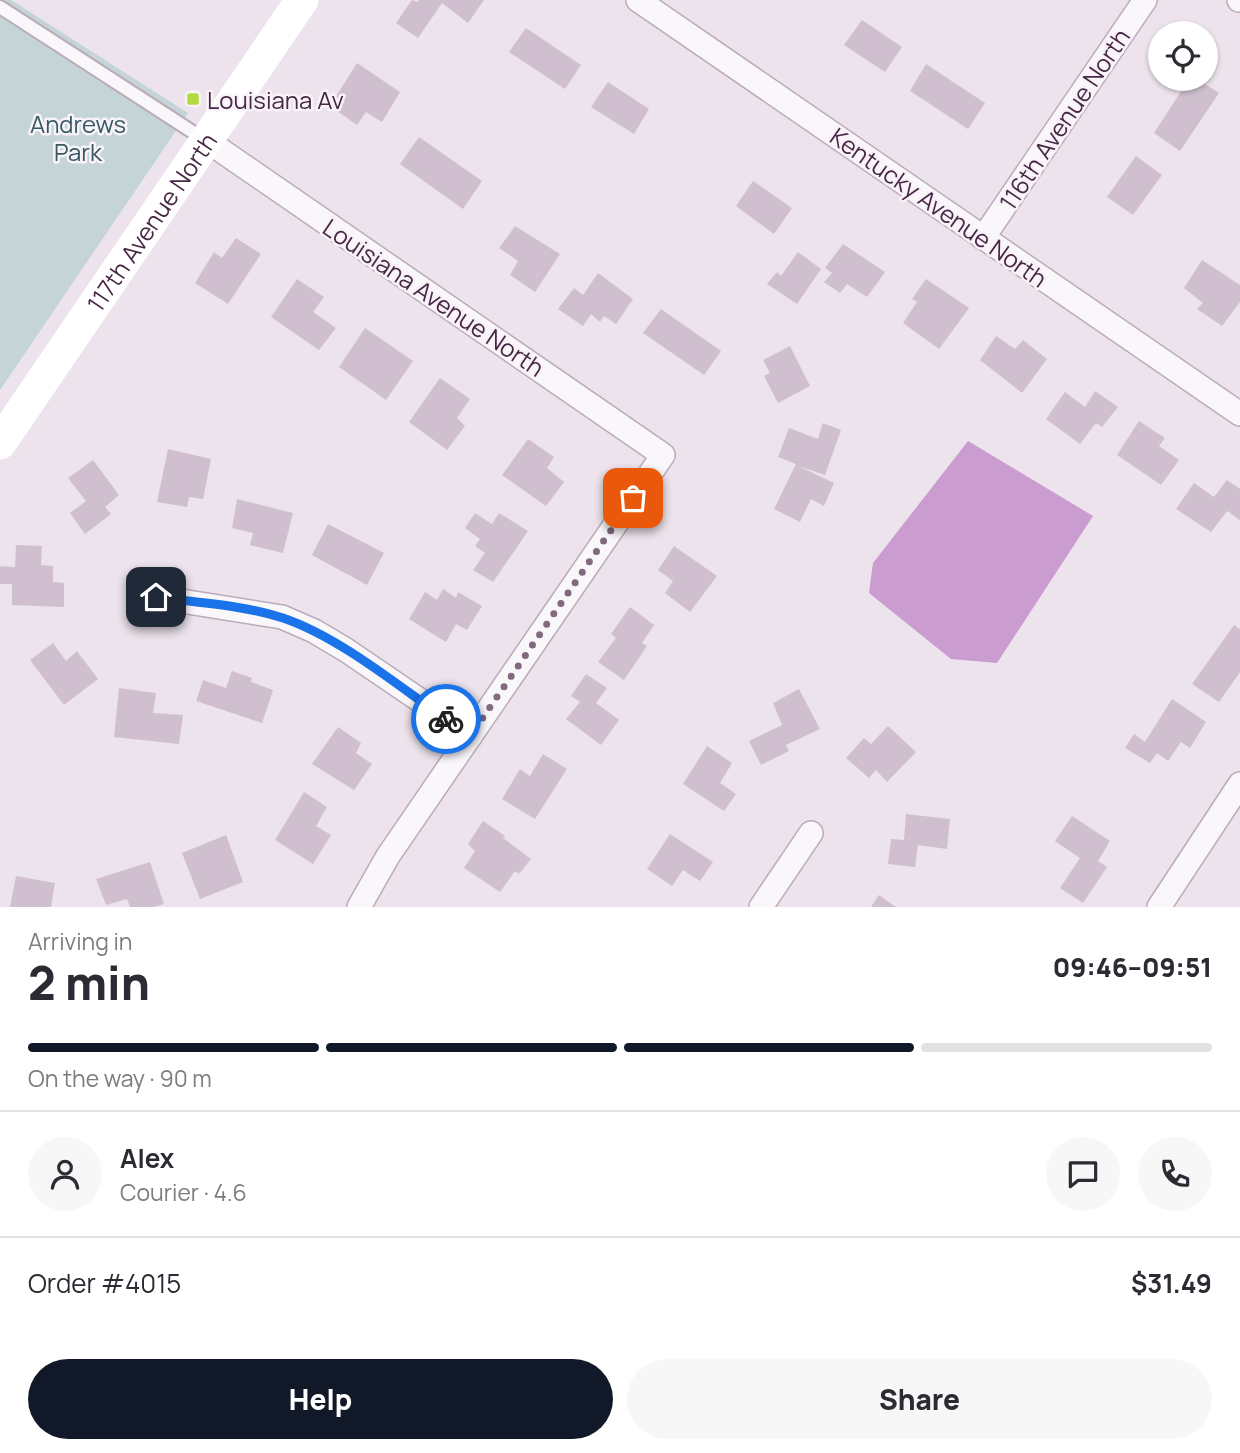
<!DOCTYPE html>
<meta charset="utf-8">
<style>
:root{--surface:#fff;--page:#f7f7f7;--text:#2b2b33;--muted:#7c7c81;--line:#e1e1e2;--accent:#111827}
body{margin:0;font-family:Manrope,sans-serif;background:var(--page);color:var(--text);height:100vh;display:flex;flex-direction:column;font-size:26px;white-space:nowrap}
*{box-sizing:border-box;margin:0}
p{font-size:23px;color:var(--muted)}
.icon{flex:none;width:38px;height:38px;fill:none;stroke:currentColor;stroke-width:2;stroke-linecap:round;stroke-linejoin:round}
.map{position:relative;height:907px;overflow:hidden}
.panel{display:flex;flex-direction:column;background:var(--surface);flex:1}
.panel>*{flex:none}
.buttons{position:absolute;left:1148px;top:21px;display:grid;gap:14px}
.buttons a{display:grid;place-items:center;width:70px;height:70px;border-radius:50%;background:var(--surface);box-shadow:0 2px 5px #0004;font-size:35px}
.pin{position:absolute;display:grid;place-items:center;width:60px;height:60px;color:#fff;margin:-30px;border-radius:14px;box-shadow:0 4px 10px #0006}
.courier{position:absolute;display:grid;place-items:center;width:70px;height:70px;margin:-35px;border:5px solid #1a73e8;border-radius:50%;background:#fff;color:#222;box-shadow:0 2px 9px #0007}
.overview em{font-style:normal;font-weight:800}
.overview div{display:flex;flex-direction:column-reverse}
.overview{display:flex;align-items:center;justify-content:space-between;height:119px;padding:0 28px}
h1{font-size:46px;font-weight:800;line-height:52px}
.bar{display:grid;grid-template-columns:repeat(4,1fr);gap:10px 7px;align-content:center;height:84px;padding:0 28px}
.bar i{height:9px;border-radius:5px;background:var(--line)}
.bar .on{background:var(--accent)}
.bar p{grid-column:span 4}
.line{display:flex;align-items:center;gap:18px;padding:0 28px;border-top:2px solid var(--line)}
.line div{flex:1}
.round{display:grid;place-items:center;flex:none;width:74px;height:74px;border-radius:37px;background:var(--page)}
.primary-button{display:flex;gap:14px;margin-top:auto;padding:14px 28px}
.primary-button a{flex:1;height:80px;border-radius:42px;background:var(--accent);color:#fff;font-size:28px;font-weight:800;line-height:80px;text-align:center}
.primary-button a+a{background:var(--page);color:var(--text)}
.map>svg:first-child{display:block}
</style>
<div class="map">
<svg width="1240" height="907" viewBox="0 0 1240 907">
<rect width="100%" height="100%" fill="#ece3ec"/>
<polygon fill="#c4d4d7" points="0,0 11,0 188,113 0,390"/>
<polygon fill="#cb9ccf" points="968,441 1093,516 997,663 951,659 869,593 873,563"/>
<g fill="#d0c0cf">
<polygon points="412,0 417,2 419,0 484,0 468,23 442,3 418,38 396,23"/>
<polygon points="862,20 902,47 885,72 844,45"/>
<polygon points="526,28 581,65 565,89 509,52"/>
<polygon points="357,63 400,92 382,122 366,112 357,125 330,106"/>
<polygon points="926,64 985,103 968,129 910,91"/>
<polygon points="1189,79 1197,79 1219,93 1180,151 1154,133"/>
<polygon points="608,82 649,109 634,134 591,107"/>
<polygon points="419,137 482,181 463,209 400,164"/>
<polygon points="1136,156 1162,175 1133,215 1107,197"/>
<polygon points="753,181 792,208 774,234 736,206"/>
<polygon points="515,226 560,254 535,292 510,275 518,261 499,248"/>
<polygon points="236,238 261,254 228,304 195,283 214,252 222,258"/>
<polygon points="843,244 885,272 867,297 847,284 840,293 824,282 832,273 825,268"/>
<polygon points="798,252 821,269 797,304 767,284 777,272 781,276"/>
<polygon points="1202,260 1240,285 1240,302 1222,326 1197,309 1203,303 1184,288"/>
<polygon points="598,273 633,299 616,324 604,316 600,322 591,314 583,326 558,309 574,288 583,295"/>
<polygon points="297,279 324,297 313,312 336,328 319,350 271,317"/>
<polygon points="926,279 969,308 939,349 903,323 917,302 912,299"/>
<polygon points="661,309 721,351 704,375 643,333"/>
<polygon points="365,328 413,361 386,400 339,367"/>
<polygon points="996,336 1015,349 1023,340 1047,359 1022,393 980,360"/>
<polygon points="790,346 810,386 778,403 764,376 770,373 763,360"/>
<polygon points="440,378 470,399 457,418 465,426 447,450 409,422"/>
<polygon points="1095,391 1118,407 1102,427 1096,423 1080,444 1046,419 1065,392 1085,407"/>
<polygon points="1139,421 1165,438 1159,446 1179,460 1161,485 1117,455"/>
<polygon points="823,423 841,430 825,475 798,466 834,483 824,506 811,499 800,522 774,509 796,464 778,457 789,428 818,439"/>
<polygon points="528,439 554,457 547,468 564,482 546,506 502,475"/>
<polygon points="168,449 211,459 203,499 189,497 187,507 157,502"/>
<polygon points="93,460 119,495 105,507 111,514 85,534 70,513 86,501 68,478"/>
<polygon points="1227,480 1240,489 1240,520 1227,511 1211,532 1176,509 1194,483 1214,497"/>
<polygon points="237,499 293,513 283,553 250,545 253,533 232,528"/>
<polygon points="475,513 492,524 499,513 528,531 493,582 473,570 485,553 475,546 480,539 465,528"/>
<polygon points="328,524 384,553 367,585 312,555"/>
<polygon points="16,545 42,546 41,565 53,566 53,582 64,583 64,607 12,605 12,584 0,584 0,566 15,567"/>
<polygon points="674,546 717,576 690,612 665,593 673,581 658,570"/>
<polygon points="443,589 456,598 458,592 482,606 467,630 456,624 446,642 409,619 425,592 437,600"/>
<polygon points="630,607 654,625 642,643 647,646 624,680 598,662 616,638 611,634"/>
<polygon points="1234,625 1240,629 1240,672 1219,702 1192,684"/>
<polygon points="53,643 66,661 77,651 98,679 64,705 30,660"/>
<polygon points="232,671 252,678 251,682 273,690 262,723 196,701 203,680 226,688"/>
<polygon points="586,674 607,688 596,703 619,720 601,745 566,719 580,702 571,696"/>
<polygon points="119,688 156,693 153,713 183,715 179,744 114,737"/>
<polygon points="799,689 820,729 786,745 789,751 761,765 749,741 782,725 773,703"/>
<polygon points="1172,699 1206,722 1190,748 1181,742 1168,761 1157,753 1150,763 1125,748 1134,734 1145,742"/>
<polygon points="888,726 916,752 887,782 876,770 869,778 846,758 864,738 871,744"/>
<polygon points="338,727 361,743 356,753 372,764 354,790 312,764"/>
<polygon points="707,746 732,763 720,783 736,794 724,811 683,784"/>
<polygon points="543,754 567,769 535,819 502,799 520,769 530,776"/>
<polygon points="304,792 327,807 316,826 331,835 313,864 275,840"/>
<polygon points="906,814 950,819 947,849 918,845 915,867 888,864 891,839 904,840"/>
<polygon points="1072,816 1110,841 1098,861 1107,867 1083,903 1060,888 1080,858 1055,841"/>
<polygon points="483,821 505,836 503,838 531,859 519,874 515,871 500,892 464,868 475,851 468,844"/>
<polygon points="670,834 713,862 700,881 683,870 672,886 647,869"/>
<polygon points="226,835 243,882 200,899 182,853"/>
<polygon points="150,862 164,904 154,907 130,907 127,899 106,905 96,879"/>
<polygon points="16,876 55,883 51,907 10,907"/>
<polygon points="879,895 896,907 871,907"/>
</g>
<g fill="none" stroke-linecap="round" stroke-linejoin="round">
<defs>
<polyline id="lane" points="0,7 205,140"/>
<g id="street">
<polyline points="638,0 1240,414"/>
<polyline points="1239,0 1240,0"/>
<polyline points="206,140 663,455 388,856 359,907"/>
<polyline points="983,238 1145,0"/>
<polyline points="156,597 282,617 314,631 346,650 471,735"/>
<polyline points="761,907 811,833"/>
<polyline points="1159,907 1240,784"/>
</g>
</defs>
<use href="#lane" stroke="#baabba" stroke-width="16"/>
<use href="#street" stroke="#baabba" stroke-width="26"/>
<use href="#lane" stroke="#faf7fa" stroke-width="12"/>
<use href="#street" stroke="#faf7fa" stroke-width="23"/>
<path stroke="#fff" stroke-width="33" id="s1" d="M 0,443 L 302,0"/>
</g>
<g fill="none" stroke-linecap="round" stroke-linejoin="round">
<polyline stroke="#816a7f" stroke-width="7" stroke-dasharray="0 12.6" points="446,719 471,735 633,498"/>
<path stroke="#1a73e8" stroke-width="9" d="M 156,597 C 198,603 243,605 283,618 C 339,637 397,685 446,719"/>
</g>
<rect fill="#b3da40" stroke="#f9f3f9" stroke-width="2.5" x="186" y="92" width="14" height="14" rx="3.5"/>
<g text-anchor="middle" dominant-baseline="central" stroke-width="5" stroke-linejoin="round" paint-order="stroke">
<g font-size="24" fill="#472945" stroke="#f9f3f9" text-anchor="start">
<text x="207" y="99">Louisiana Av</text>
</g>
<g font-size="24" fill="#472945" stroke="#f9f3f9">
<text transform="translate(1064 119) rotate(-56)">116th Avenue North</text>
<text transform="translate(939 207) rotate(35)">Kentucky Avenue North</text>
<text stroke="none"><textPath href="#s1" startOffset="268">117th Avenue North</textPath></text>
<text transform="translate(434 297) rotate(34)">Louisiana Avenue North</text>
</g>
<g font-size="24" fill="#355a64" stroke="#f9f3f9">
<text x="78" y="123">Andrews<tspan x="78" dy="28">Park</tspan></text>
</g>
</g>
</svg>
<div class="buttons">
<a><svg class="icon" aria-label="locate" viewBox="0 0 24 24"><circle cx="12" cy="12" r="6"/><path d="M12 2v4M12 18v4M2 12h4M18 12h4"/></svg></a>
</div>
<div class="pin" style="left:633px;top:498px;background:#ea580c"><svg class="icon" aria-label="bag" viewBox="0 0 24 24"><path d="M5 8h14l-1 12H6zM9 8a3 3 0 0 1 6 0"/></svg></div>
<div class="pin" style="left:156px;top:597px;background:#1f2937"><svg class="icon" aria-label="home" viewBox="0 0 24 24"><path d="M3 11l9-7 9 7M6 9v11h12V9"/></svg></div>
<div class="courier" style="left:446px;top:719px"><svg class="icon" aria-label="bike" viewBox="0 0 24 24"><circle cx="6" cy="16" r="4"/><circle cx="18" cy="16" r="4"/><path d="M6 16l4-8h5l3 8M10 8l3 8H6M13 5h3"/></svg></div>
</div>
<section class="panel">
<div class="overview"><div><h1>2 min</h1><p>Arriving in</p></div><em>09:46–09:51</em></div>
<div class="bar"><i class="on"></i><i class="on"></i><i class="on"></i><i></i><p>On the way · 90 m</p></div>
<div class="line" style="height:126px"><a class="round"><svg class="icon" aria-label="person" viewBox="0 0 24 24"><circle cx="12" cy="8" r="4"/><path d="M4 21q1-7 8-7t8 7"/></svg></a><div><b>Alex</b><p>Courier · 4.6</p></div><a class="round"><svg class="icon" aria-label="chat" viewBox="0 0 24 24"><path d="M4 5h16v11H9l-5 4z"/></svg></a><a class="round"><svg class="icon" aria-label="phone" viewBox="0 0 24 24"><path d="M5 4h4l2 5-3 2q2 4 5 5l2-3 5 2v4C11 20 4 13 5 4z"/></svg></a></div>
<div class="line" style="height:91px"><div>Order #4015</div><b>$31.49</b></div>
<div class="primary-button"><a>Help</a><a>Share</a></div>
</section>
